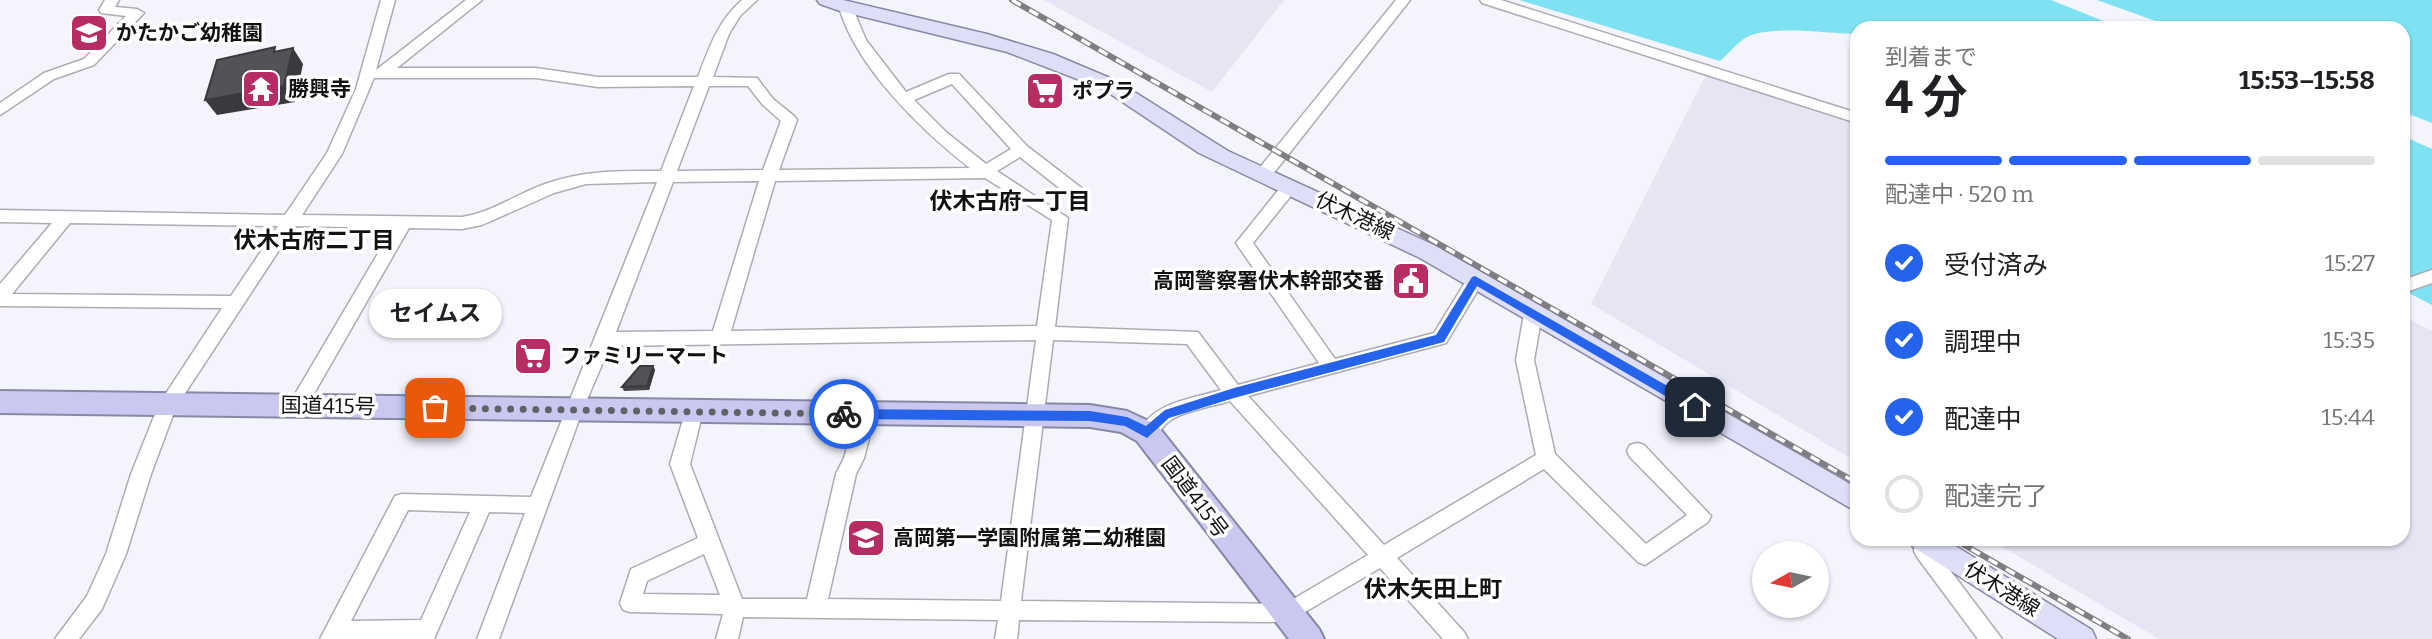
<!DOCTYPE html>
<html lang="ja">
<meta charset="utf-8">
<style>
:root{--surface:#fff;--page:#f2f2f2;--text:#202124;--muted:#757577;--line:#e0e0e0;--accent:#2563eb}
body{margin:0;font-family:Bitter,"Noto Sans JP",serif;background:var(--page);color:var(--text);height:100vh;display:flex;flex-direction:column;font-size:26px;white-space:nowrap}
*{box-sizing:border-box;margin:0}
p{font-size:23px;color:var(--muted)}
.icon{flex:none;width:38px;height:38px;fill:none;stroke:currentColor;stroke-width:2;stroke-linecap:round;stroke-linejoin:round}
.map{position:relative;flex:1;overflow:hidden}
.drawer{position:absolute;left:1850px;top:21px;width:560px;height:525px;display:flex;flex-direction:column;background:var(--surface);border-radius:21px;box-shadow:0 2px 5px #0004}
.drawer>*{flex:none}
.needle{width:46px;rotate:261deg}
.tools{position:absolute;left:1752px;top:541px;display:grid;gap:14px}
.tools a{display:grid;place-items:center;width:77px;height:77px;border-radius:50%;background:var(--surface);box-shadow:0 2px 5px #0004;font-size:35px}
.pin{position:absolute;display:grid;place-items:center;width:60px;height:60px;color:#fff;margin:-30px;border-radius:14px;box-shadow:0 4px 10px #0006}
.courier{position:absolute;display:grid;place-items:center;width:70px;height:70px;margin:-35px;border:5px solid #2563eb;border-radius:50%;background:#fff;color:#222;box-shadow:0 2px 9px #0007}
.bubble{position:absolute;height:49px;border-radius:24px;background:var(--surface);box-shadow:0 2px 5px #0004;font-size:23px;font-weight:700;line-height:49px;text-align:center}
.summary em{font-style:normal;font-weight:700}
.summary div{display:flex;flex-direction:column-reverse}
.summary{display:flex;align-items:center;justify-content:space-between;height:119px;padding:0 35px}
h1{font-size:46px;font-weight:700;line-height:52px}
.bar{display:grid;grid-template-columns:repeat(4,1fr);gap:10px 7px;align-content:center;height:84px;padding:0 35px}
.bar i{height:9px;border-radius:5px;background:var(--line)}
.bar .current{background:var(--accent)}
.bar p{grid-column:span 4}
ol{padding:0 35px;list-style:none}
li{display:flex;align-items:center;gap:21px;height:77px}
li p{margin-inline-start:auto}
li .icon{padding:7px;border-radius:50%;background:var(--accent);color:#fff;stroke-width:4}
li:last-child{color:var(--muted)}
li i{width:38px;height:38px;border:4px solid var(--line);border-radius:50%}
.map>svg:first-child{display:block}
</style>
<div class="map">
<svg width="2432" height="639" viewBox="0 0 2432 639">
<rect width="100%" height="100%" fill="#f4f4fd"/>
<g fill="#e5e5f3">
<polygon points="1044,0 1284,0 1212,92"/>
<polygon points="1709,69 1857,118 1857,462 1591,304"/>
<polygon points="2403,316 2432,331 2432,639 2159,639 1989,539 2403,539"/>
</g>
<g fill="#7fe2f2">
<path d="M 1519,0 L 2051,0 L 2121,28 L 1857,28 L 1857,34 C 1830,34 1767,24 1745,38 C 1736,44 1728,54 1720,61 Z"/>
<polygon points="2097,0 2432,0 2432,123 2403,112 2403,28 2175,28"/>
<polygon points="2403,136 2432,149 2432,305 2403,290"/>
</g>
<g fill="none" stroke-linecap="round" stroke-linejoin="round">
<defs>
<g id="minor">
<polygon points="105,0 119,0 115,7 137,9 144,13 94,65 54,79 0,115 0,103 44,73 84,59 126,16 101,13 99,10"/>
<path d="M 381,0 L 395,0 L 376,70 L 466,0 L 482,0 L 397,68 L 536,68 L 598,77 L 698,77 C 709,48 718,21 742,0 L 757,0 L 740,16 L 729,34 L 713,77 L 757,78 L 773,99 L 794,116 L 797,120 L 779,170 L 970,168 C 922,131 856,67 839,7 L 841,4 L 851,4 L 866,40 L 906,92 L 949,74 L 959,74 L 1027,146 L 1084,190 L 1086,194 L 1084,198 L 1072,198 L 1020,157 L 997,171 L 1068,218 L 1055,327 L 1198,332 L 1238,385 L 1319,363 L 1236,243 L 1284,183 L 1290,181 L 1298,187 L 1253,243 L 1335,359 L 1434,333 L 1469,276 L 1481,276 L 1484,280 L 1446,343 L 1248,396 L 1384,545 L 1536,455 L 1516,360 L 1524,314 L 1527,309 L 1539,309 L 1542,314 L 1534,360 L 1555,454 L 1646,544 L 1687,515 L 1630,457 L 1627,451 L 1630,445 L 1637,443 L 1644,445 L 1711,516 L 1708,522 L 1645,565 L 1638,562 L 1544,469 L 1397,558 L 1464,632 L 1468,639 L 1443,639 L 1380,568 L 1288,622 L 1019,620 L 1017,639 L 995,639 L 998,620 L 743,617 L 738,639 L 716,639 L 723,614 L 630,612 L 623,610 L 620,603 L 631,569 L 698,538 L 670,464 L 687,406 L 694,404 L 701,406 L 703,411 L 690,464 L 742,599 L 807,599 L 836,474 L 844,458 L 857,415 L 859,410 L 866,408 L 873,410 L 875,415 L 864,458 L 856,474 L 828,599 L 1001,601 L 1036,340 L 610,346 L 583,409 L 499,639 L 477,639 L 525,513 L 489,512 L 434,639 L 320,639 L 395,496 L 402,494 L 531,497 L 657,182 L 586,184 L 554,193 L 482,225 L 462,229 L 409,228 L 304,411 L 297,413 L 290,411 L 288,406 L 393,228 L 295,226 L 176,407 L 151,474 L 126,554 L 102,609 L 79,639 L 55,639 L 87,596 L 106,554 L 131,474 L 159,404 L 222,308 L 0,306 L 0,284 L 52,223 L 0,222 L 0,210 L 285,215 L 327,153 L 356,89 ZM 374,78 L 536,78 L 598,87 L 694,86 L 661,171 C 622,171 585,170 548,183 C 518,193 493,212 462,217 L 302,215 L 342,154 ZM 952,84 L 1011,149 L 986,164 L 946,132 L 914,100 ZM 709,86 L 748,86 L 763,105 L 781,121 L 763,170 L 677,171 ZM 985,178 L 1052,220 L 1037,326 L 731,331 L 775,181 ZM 759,181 L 713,331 L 616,332 L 673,182 ZM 70,223 L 278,226 L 231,296 L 12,294 ZM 1053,340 L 1187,344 L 1221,390 C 1191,399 1153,402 1138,433 L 1140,438 C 1157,444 1159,427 1171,420 C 1184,411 1214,406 1230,401 L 1368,555 L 1285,604 L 1021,601 ZM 408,510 L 470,512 L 421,620 L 351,621 ZM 704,554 L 720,595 L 643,594 L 647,581 Z"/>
<polygon points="1396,0 1410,0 1269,179 1257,179 1255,175 1257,171"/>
<polygon points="1480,0 1501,0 1857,113 1857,123 1482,3"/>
<polygon points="2432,270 2432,283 2403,293 2403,280"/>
<polygon points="1915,539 1935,539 1934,549 2002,639 1978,639 1917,557 1914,551"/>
</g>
<g id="major">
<polygon points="817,0 843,0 987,34 1053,54 1117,81 1228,151 1436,246 1857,488 1857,512 1420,258 1199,153 1103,89 1007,52 840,11 820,4"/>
<polygon points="1909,539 1944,539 2092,630 2096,639 2058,639 1913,547"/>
</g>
<polygon id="highway" points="0,391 1090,405 1127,411 1157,425 1319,629 1324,639 1289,639 1137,441 1121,432 1090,427 0,413"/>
</defs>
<use href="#minor" stroke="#acacb3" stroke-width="3"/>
<use href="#major" stroke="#8888a4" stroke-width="3"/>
<use href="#highway" stroke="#8888a4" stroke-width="4"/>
<use href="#minor" fill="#fff" fill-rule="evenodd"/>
<use href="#major" fill="#dedef7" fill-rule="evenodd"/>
<use href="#highway" fill="#c8c8f1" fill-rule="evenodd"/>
<defs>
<g id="rail">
<polyline points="1012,0 1857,483"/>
<polyline points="1954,539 2128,639"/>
</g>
</defs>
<use href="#rail" stroke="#7e7e83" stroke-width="6"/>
<use href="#rail" stroke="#fff" stroke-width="3.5" stroke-dasharray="10" stroke-linecap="butt"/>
</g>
<polygon fill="#47474d" points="653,366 655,370 649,390 624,391 622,387"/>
<g fill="#39393e">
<polygon points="293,48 303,64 295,102 217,115 205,100"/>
<polygon points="653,366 655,370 649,390 647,386"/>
</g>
<g fill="#525259" stroke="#39393e" stroke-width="2">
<polygon points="275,47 274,52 293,48 284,86 205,100 217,60"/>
<polygon points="640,366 653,366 647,386 622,387"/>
</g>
<polygon fill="#2563eb" points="1475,276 1699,404 1699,411 1691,411 1477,286 1444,342 1234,398 1169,418 1147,438 1125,426 1090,421 844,419 838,414 844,409 1090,411 1127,417 1146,426 1165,410 1234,388 1436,335 1472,277"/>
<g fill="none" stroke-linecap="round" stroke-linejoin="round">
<polyline stroke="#616166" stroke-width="7" stroke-dasharray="0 12.6" points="435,408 844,414"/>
</g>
<defs>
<symbol id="school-square" viewBox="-11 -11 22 22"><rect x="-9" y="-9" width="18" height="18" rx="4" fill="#b72c64" stroke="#fff"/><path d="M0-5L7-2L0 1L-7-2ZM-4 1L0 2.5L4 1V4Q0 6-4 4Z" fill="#fff"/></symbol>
<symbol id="temple-square" viewBox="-11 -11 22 22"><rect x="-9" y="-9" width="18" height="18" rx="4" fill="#b72c64" stroke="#fff"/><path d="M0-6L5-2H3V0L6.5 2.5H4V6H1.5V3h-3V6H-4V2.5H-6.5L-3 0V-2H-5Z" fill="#fff"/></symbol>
<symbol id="supermarket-square" viewBox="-11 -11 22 22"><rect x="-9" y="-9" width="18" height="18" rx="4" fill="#b72c64" stroke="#fff"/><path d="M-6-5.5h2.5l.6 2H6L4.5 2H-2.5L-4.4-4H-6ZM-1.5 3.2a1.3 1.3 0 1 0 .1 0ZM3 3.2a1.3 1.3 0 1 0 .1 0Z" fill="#fff"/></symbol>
<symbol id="civic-square" viewBox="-11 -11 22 22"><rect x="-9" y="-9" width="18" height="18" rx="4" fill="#b72c64" stroke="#fff"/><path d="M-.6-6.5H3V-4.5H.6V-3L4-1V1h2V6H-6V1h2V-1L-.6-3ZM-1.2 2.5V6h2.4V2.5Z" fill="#fff"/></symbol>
</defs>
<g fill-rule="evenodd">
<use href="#school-square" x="67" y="11" width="44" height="44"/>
<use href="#temple-square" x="239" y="67" width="44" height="44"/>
<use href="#supermarket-square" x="1023" y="69" width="44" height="44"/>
<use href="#civic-square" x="1389" y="259" width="44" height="44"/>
<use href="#supermarket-square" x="511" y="334" width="44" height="44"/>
<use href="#school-square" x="844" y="516" width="44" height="44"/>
</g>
<g text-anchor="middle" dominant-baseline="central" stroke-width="7" stroke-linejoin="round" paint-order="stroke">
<g font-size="21" font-weight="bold" fill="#121214" stroke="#fff" text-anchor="start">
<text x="116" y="33">かたかご幼稚園</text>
<text x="288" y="89">勝興寺</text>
<text x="1072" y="91">ポプラ</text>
<text x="1384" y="281" text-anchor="end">高岡警察署伏木幹部交番</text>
<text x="560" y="356">ファミリーマート</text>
<text x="893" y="538">高岡第一学園附属第二幼稚園</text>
</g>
<g font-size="21" fill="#121214" stroke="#fff">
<text transform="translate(1355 216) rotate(25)">伏木港線</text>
<text transform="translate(328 406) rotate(1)">国道415号</text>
<text transform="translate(1195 497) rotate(53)">国道415号</text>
<text transform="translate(2002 589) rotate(32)">伏木港線</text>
</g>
<g font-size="23" font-weight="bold" fill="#121214" stroke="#fff">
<text x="1010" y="201">伏木古府一丁目</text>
<text x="314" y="240">伏木古府二丁目</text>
<text x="1433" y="589">伏木矢田上町</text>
</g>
</g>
</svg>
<div class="tools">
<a><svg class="needle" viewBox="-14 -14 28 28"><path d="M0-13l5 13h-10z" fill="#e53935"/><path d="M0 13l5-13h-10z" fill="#757577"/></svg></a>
</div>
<div class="pin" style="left:435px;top:408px;background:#ea580c"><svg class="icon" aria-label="bag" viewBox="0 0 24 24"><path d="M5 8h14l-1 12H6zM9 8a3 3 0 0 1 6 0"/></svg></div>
<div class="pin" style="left:1695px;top:407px;background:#1f2937"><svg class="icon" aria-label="home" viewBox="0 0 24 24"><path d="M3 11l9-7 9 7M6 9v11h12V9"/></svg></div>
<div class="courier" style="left:844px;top:414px"><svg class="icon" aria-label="bike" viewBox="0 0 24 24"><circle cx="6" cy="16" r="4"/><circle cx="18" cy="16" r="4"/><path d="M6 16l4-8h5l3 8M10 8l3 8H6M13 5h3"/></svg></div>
<div class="bubble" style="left:369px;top:289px;width:133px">セイムス</div>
<section class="drawer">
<div class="summary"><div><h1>4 分</h1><p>到着まで</p></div><em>15:53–15:58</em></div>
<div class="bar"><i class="current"></i><i class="current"></i><i class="current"></i><i></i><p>配達中 · 520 m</p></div>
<ol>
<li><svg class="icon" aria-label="check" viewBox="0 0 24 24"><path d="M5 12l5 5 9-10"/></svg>受付済み<p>15:27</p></li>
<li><svg class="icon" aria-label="check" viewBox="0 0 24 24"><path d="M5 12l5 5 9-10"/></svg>調理中<p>15:35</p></li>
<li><svg class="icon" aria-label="check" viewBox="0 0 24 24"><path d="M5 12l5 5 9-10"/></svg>配達中<p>15:44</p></li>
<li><i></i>配達完了</li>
</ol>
</section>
</div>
